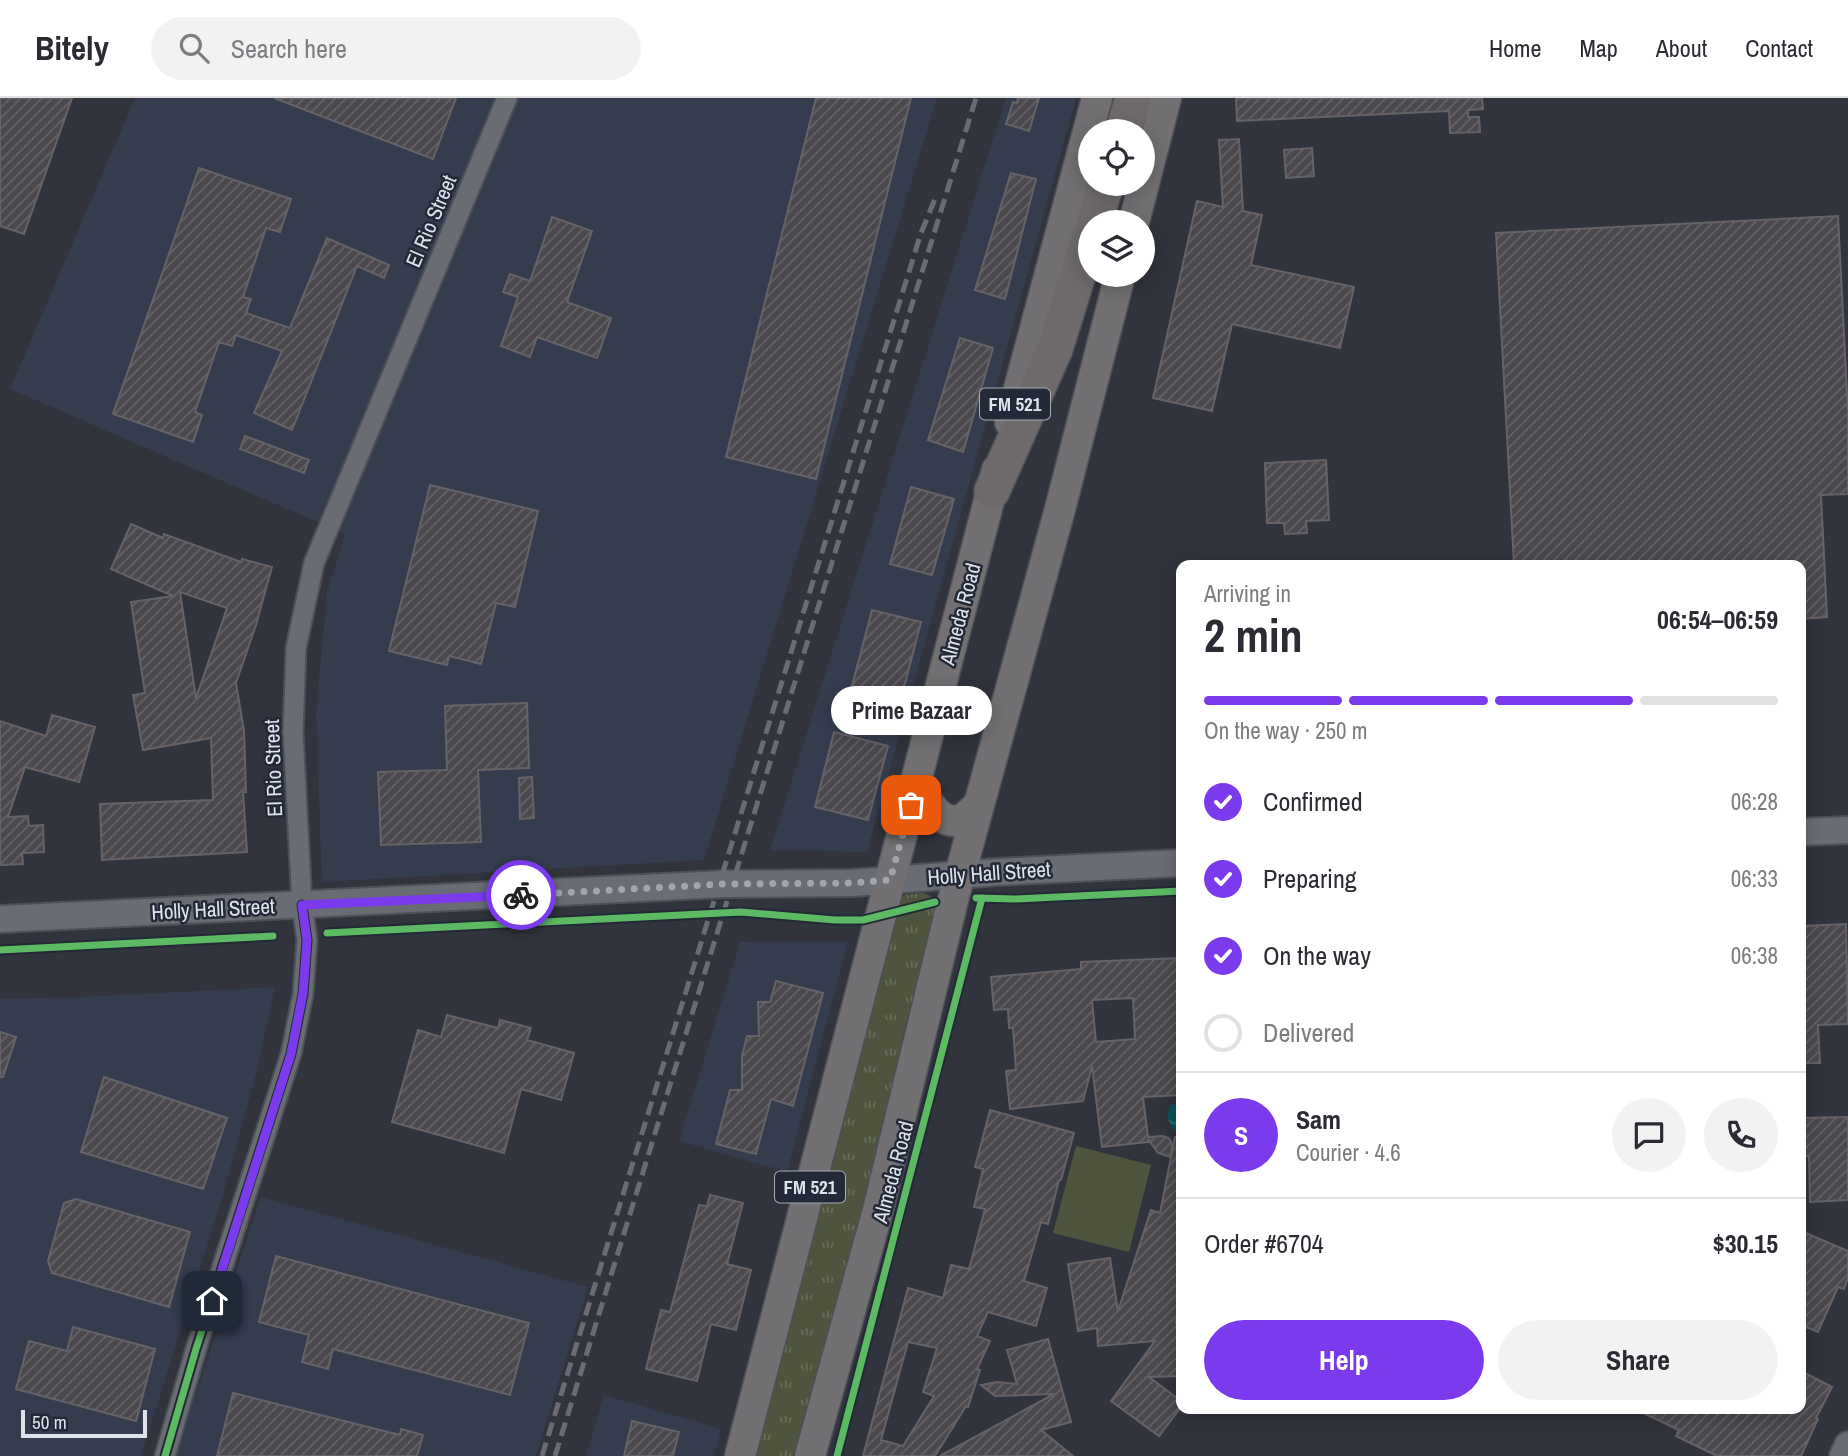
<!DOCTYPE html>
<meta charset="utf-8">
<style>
:root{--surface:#fff;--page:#f2f2f3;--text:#2b2b33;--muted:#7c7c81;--line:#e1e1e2;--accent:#7c3aed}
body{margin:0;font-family:"Archivo Narrow",sans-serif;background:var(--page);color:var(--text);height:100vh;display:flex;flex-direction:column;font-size:26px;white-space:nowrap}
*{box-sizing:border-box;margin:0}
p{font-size:23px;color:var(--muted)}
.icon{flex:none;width:38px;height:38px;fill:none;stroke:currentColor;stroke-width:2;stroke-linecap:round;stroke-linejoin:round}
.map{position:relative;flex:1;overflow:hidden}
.details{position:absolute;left:1176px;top:462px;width:630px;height:854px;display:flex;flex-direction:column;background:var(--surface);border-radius:14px;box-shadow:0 4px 18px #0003}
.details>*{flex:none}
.buttons{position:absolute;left:1078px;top:21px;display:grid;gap:14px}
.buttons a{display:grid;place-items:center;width:77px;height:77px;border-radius:50%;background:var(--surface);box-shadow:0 4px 18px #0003;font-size:35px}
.scale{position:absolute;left:21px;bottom:18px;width:126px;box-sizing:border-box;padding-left:7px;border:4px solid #dee3ec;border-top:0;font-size:19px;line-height:24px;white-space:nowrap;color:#dee3ec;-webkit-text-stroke:5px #232937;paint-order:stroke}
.pin{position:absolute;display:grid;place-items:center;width:60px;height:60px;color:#fff;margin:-30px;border-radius:14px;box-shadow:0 4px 10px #0006}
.courier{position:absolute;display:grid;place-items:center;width:70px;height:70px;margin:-35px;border:5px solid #7c3aed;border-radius:50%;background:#fff;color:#222;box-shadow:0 2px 9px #0007}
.bubble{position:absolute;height:49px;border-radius:24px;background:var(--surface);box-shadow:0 4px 18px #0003;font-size:23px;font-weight:700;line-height:49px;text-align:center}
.summary em{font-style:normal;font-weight:700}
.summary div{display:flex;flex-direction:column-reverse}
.summary{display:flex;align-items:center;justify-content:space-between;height:119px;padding:0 28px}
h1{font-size:46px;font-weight:700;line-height:52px}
.bar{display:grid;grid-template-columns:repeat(4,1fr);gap:10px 7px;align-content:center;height:84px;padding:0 28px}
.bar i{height:9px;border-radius:5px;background:var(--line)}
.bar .on{background:var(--accent)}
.bar p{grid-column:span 4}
.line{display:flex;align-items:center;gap:18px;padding:0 28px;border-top:2px solid var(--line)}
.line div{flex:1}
.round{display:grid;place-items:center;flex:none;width:74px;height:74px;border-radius:37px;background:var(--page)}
ol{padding:0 28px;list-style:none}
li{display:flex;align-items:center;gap:21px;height:77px}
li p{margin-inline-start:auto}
li .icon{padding:7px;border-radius:50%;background:var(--accent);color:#fff;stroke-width:4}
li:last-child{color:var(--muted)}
li i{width:38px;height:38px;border:4px solid var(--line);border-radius:50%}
.action{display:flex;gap:14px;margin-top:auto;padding:14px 28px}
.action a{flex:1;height:80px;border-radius:42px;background:var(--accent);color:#fff;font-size:28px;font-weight:700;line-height:80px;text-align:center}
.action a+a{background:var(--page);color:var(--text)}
header{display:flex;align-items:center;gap:42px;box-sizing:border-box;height:98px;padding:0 35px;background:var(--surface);border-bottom:2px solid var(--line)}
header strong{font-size:33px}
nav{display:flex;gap:38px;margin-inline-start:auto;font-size:24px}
.search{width:490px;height:63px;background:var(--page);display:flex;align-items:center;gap:18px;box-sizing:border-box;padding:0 24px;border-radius:38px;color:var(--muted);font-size:26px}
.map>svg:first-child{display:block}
</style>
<header>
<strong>Bitely</strong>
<div class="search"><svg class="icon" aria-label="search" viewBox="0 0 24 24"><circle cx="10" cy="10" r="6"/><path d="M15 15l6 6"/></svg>Search here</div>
<nav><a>Home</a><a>Map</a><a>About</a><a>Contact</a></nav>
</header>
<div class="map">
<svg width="1848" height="1358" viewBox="0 0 1848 1358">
<defs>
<pattern id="grass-tufts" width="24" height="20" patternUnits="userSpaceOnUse" patternTransform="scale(1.75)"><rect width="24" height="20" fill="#4e543e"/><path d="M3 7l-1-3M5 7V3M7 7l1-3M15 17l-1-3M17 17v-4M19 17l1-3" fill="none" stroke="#676c5a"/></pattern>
<pattern id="water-ripples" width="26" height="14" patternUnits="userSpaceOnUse" patternTransform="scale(1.75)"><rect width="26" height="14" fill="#075257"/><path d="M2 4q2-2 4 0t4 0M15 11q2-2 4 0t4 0" fill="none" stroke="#2b6b6f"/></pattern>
<pattern id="building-hatch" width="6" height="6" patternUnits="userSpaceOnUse" patternTransform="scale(1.75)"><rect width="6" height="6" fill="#4c494e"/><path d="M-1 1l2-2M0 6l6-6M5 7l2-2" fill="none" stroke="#656368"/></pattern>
</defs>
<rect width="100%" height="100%" fill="#31343c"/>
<g fill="#343c4e">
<polygon points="135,0 937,0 704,762 322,784 316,615 327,494 345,436 10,291"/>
<polygon points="1006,0 1076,0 867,754 770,752"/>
<polygon points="848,843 787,1074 679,1043 740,844"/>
<polygon points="275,889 257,972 223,1097 141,1358 0,1358 0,901 81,899"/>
<polygon points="261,1099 588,1189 536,1358 175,1358"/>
<polygon points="604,1297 721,1331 714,1358 586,1358"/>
</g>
<g fill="url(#grass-tufts)">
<polygon points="923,795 931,798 934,802 899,811 900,802 904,797"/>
<polygon points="936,809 902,942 891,1000 802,1358 756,1358 895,820"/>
</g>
<polygon fill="#4e543e" points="1076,1048 1151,1067 1129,1154 1053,1135"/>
<polygon fill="url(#water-ripples)" points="1176,1006 1181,1008 1181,1037 1172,1030 1167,1019 1170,1008"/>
<g fill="url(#building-hatch)" stroke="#666368" stroke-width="2" fill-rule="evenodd">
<polygon points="0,0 72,0 24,136 0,128"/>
<polygon points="274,0 456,0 433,61"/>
<polygon points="816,0 911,0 816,381 726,359"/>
<polygon points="1018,0 1039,0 1029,33 1006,26 1013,4 1017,5"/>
<polygon points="1236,0 1482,0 1483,11 1468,12 1468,19 1479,19 1480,34 1450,35 1449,13 1237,23"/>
<polygon points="1239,41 1243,113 1262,117 1251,167 1354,189 1340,250 1232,226 1212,313 1153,300 1197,103 1223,109 1219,42"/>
<polygon points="1312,50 1314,78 1286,80 1284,52"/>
<polygon points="199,70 291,101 280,134 266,130 243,199 251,201 246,215 290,230 327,140 389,167 384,180 357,168 292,332 254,315 282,253 236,237 232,248 219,244 195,314 202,317 193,344 113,316"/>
<polygon points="1011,75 1036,81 1005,201 975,192"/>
<polygon points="1838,118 1848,315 1848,396 1821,397 1827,519 1801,521 1801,467 1514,467 1496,135"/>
<polygon points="552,119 592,133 567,204 611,220 597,260 537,239 530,259 501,248 518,199 503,194 510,176 530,183"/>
<polygon points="960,240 993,250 963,354 928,342"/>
<polygon points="245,338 309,362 304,375 240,351"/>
<polygon points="1326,362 1329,422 1306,423 1307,435 1285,436 1284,425 1267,425 1265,365"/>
<polygon points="430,387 538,413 515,509 496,505 481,566 449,558 447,567 389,553"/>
<polygon points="911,389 954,401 932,477 890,466"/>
<path d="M 131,426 L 163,440 L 164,436 L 241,464 L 242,461 L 272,469 L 256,527 L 236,585 L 244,633 L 246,694 L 243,694 L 247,754 L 102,762 L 100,706 L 213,702 L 211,640 L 143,652 L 133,597 L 145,595 L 131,504 L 173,498 L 111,471 ZM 180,494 L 227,510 L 196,600 L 181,501 Z"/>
<polygon points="872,512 921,524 901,601 852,588"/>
<polygon points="527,605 529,670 478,672 481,744 381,747 378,674 447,672 445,608"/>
<polygon points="52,617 95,629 79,684 25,669 8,719 28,718 29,728 43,727 44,754 22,755 23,766 0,767 0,623 46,638"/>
<polygon points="834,634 888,648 868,722 815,709"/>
<polygon points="532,679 534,720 520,721 519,680"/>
<polygon points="1846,826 1848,926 1818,927 1820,965 1801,965 1801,828"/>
<path d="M 1181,860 L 1181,997 L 1143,999 L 1148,1039 L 1163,1038 L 1169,1040 L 1172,1046 L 1171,1058 L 1175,1039 L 1181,1039 L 1181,1222 L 1176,1222 L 1181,1278 L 1149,1279 L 1181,1303 L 1181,1309 L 1159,1338 L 1111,1303 L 1155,1243 L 1098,1248 L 1097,1230 L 1078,1233 L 1068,1166 L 1110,1160 L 1118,1213 L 1151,1112 L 1160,1115 L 1171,1059 L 1158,1055 L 1148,1041 L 1149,1044 L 1102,1049 L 1092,968 L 1083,1003 L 1010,1011 L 1006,973 L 1016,972 L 1013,930 L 1009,930 L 1008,911 L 994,912 L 991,879 L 1081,871 L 1081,864 ZM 1133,900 L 1135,941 L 1096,944 L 1092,902 Z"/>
<polygon points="776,883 823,895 793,1008 771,1001 756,1056 716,1046 730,992 742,992 742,958 747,938 759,938 758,904 770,904"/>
<polygon points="447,917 498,930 500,922 531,930 527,942 574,955 561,1002 521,991 504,1055 392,1024 418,932 441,939"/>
<polygon points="0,934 16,939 3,979 0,979"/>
<polygon points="104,979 227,1020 203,1091 81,1054"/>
<path d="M 990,1012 L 1074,1035 L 1061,1082 L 1059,1082 L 1048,1126 L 1041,1124 L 1024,1183 L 1047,1190 L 1036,1228 L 988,1214 L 977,1238 L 990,1243 L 977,1271 L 980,1272 L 968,1309 L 966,1308 L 935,1358 L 863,1358 L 908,1190 L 943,1200 L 951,1167 L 969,1171 L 985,1111 L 974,1109 L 983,1071 L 975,1069 ZM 908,1244 L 937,1250 L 923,1294 L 934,1298 L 903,1348 L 881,1342 Z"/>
<polygon points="1848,1019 1848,1102 1810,1104 1809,1058 1801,1059 1801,1020"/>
<polygon points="710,1097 743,1105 727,1166 751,1172 736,1232 711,1226 697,1283 646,1271 661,1212 670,1214 699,1107 707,1108"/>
<polygon points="76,1101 190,1134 169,1209 52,1175 48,1163 64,1105"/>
<polygon points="1801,1133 1848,1153 1848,1180 1844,1191 1838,1189 1818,1234 1801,1227"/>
<polygon points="276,1158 529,1225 510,1297 333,1251 328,1271 302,1264 309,1237 259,1224"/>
<polygon points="73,1229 155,1251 136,1323 16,1291 29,1243 67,1253"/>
<polygon points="1048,1241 1071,1324 1041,1332 1073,1358 940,1358 1054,1296 995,1298 981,1287 997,1284 1017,1286 1007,1252"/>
<polygon points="1801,1273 1832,1289 1816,1320 1818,1321 1801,1358 1717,1358 1676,1338 1679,1332 1635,1311 1801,1311"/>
<polygon points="233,1295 400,1337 401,1331 423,1337 417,1358 217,1358"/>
<polygon points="632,1323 679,1334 673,1358 624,1358"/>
</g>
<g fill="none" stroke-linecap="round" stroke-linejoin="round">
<defs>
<polyline id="street" points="165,1358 196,1251 291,956 303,896 307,842 302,807 293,634 296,550 314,465 507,0"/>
<g id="secondary">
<polyline points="1801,734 1848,732"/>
<polyline points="0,821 724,786 852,785 997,774 1181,765"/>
<polyline points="1843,1358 1848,1347"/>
</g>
<g id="primary">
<polyline points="1134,124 1166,0"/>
<polyline points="1010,324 1097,0"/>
<path d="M 916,686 C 926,700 940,731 962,721 C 968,718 974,711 979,706"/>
<polyline points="740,1358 997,372"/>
<polyline points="810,1358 878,1112 953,802 1060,411 1120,177"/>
</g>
<g id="highway">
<polyline points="1123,33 1133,0"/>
<polyline points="1095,124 1106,86"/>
<polyline points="992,393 1055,251 1090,138"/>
</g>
</defs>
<use href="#street" stroke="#4e5058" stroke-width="23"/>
<use href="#secondary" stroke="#4e5058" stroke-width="30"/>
<use href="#primary" stroke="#4e5058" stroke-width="33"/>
<use href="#highway" stroke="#4e5058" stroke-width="38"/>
<use href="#street" stroke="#696c72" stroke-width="19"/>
<use href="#secondary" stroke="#696c72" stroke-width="26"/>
<use href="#primary" stroke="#727072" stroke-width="30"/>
<use href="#highway" stroke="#6f6b6c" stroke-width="35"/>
<g stroke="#6a6c73" stroke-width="5" stroke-dasharray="14 7" stroke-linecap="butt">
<polyline points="542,1358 921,135 935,101"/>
<polyline points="555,1358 976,0"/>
</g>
<defs>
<g id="cycleway">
<polyline points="976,800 1015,801 1181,793"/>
<polyline points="327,835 741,814 835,822 863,822 935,804"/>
<polyline points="0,852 273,838"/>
<polyline points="165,1358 196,1251 291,956 303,896 307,842 302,807"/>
<polyline points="837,1358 982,800"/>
</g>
</defs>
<use href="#cycleway" stroke="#232937" stroke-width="11"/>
<use href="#cycleway" stroke="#5cba63" stroke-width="7"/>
</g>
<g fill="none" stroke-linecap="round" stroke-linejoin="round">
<polyline stroke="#a1a6ae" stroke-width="7" stroke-dasharray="0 12.6" points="521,797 724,786 852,785 890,782 911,707"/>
<polyline stroke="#7c3aed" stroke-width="9" points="212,1203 291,956 303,895 307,842 302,807 521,797"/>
</g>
<g text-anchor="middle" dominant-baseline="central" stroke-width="5" stroke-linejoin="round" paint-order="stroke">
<g fill="#232937" stroke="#a6abb6" stroke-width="2">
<rect x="980" y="290.5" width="70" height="31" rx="5"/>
<rect x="775" y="1073.5" width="70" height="31" rx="5"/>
</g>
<g font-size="19" font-weight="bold" fill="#dee3ec">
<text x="1015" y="306">FM 521</text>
<text x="810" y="1089">FM 521</text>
</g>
<g font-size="21" fill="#dee3ec" stroke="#232937">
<text transform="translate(431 123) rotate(-67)">El Rio Street</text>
<text transform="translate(960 516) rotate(-75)">Almeda Road</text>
<text transform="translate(273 670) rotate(-92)">El Rio Street</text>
<text transform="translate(989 775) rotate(-4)">Holly Hall Street</text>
<text transform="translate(213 811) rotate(-3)">Holly Hall Street</text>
<text transform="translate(893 1074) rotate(-75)">Almeda Road</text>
</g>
</g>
</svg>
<div class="buttons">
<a><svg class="icon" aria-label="locate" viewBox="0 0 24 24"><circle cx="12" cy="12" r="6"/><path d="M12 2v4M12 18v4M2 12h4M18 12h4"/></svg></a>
<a><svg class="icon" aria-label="layers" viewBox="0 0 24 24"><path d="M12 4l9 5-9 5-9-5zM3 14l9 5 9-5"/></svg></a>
</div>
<div class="scale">50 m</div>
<div class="pin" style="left:911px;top:707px;background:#ea580c"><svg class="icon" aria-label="bag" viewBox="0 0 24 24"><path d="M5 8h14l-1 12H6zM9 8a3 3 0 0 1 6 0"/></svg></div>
<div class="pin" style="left:212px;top:1203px;background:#1f2937"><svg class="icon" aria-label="home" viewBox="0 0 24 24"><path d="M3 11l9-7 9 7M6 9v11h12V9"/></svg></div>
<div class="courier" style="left:521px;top:797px"><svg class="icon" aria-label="bike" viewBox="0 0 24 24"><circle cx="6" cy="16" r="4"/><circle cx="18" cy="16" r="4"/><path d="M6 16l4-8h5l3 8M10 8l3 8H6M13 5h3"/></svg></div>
<div class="bubble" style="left:831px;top:588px;width:161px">Prime Bazaar</div>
<section class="details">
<div class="summary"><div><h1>2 min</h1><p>Arriving in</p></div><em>06:54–06:59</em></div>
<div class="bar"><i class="on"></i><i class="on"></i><i class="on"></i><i></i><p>On the way · 250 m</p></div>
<ol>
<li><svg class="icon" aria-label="check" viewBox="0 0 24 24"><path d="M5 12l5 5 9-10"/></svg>Confirmed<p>06:28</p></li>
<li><svg class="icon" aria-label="check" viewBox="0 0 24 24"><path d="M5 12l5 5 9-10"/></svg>Preparing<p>06:33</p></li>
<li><svg class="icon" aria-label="check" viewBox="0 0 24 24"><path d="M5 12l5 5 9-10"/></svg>On the way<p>06:38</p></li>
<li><i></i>Delivered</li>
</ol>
<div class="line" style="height:126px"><b class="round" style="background:var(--accent);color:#fff">S</b><div><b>Sam</b><p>Courier · 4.6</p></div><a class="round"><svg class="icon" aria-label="chat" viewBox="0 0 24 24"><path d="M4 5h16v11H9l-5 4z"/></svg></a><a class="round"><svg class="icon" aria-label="phone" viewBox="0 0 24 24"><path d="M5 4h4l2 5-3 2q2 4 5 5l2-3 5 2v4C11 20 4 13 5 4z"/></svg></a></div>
<div class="line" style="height:91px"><div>Order #6704</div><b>$30.15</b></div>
<div class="action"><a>Help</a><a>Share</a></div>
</section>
</div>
